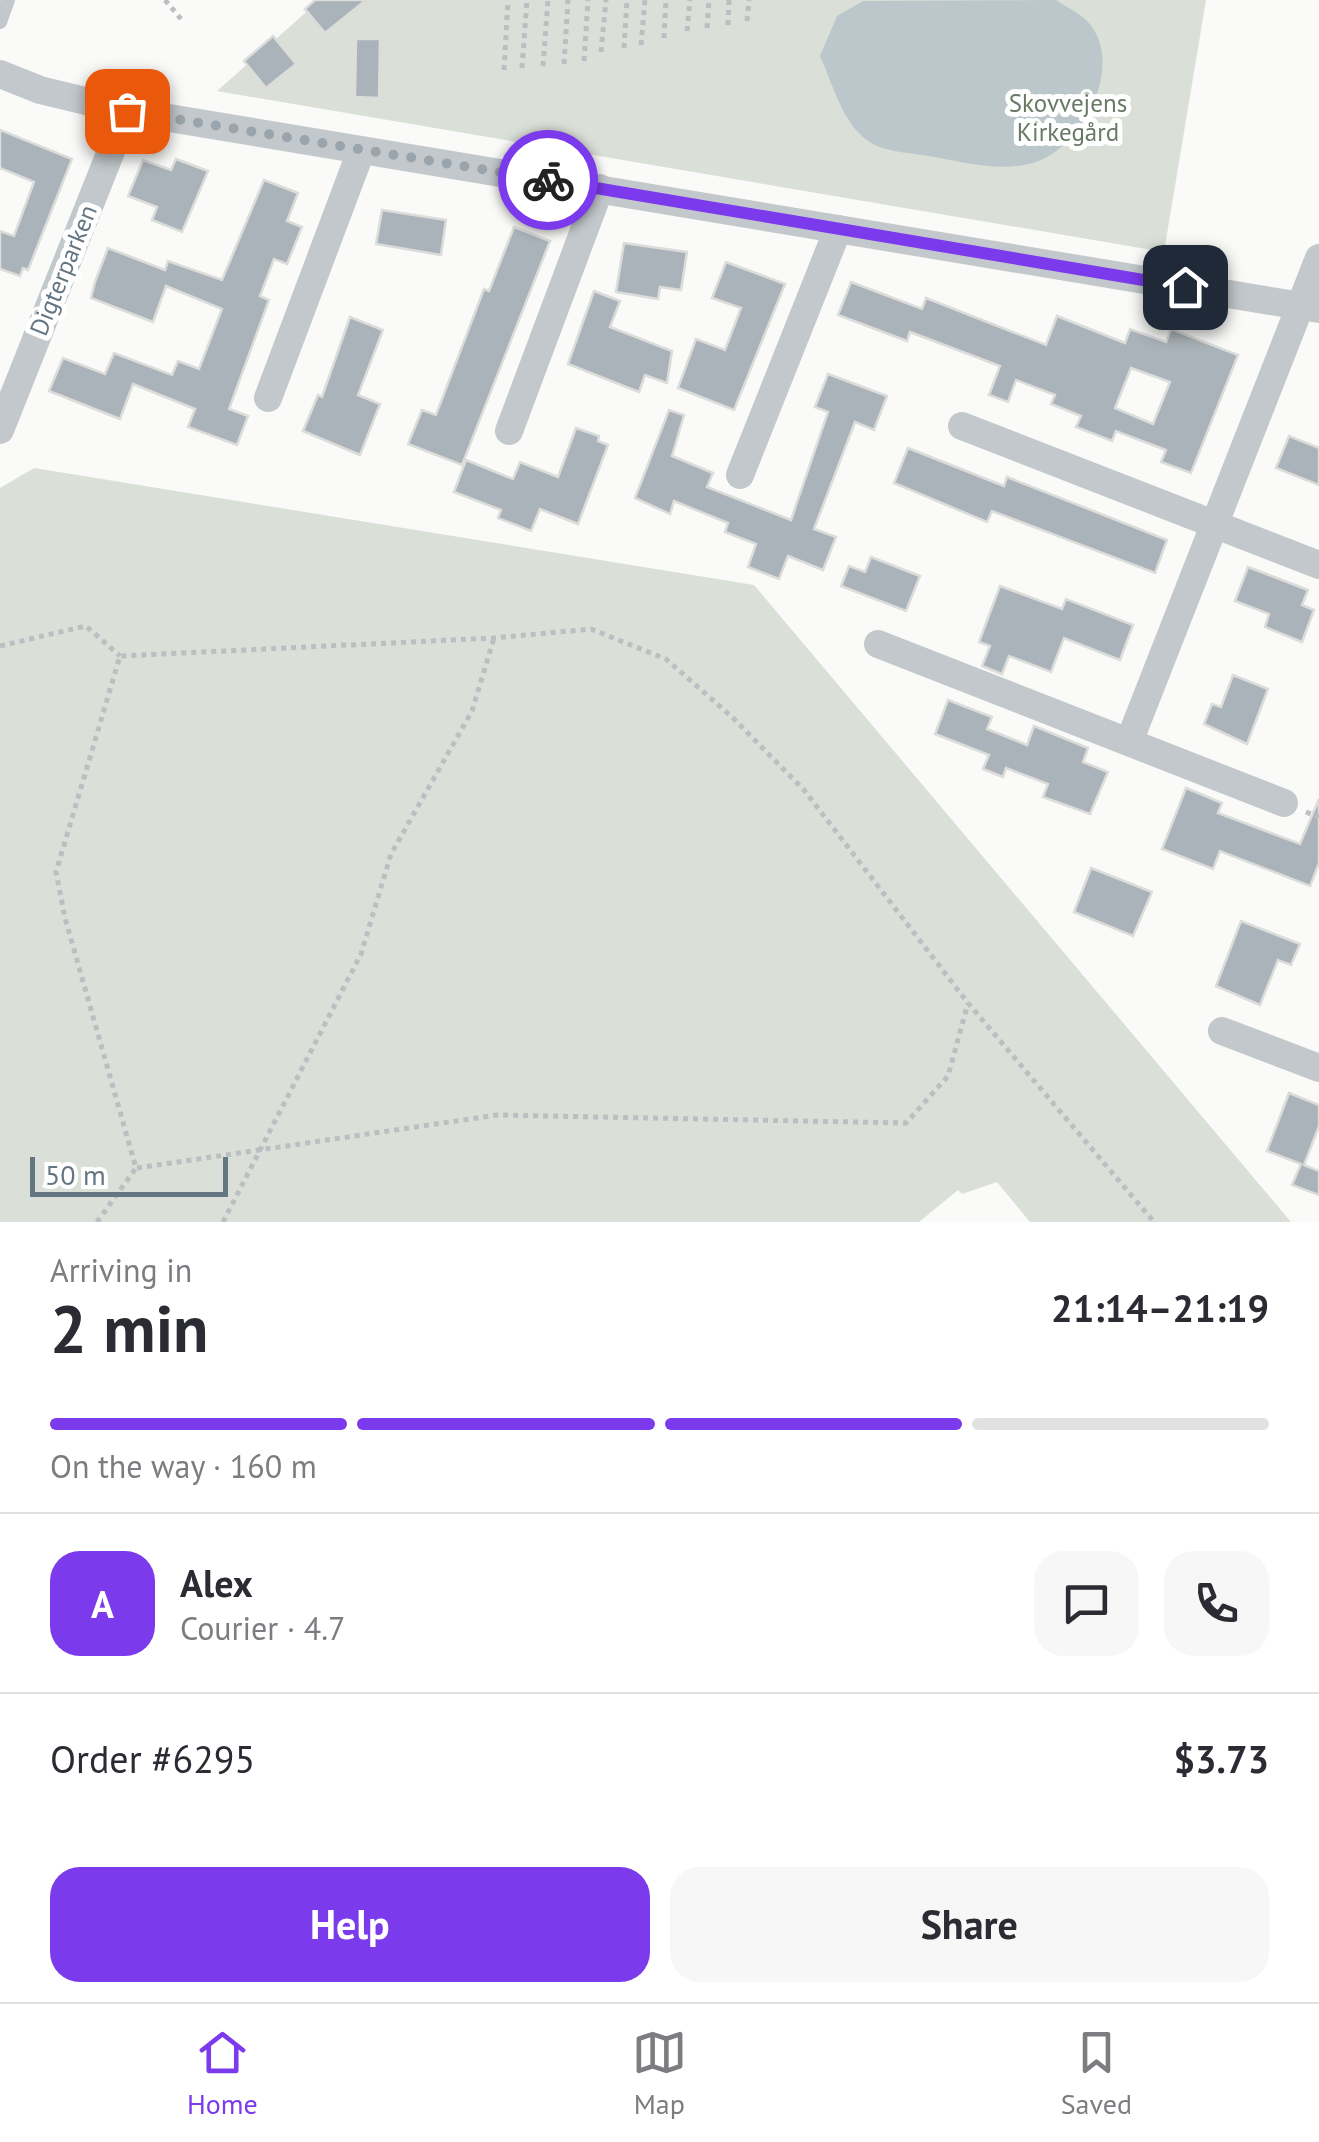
<!DOCTYPE html>
<meta charset="utf-8">
<style>
:root{--surface:#fff;--page:#f7f7f7;--text:#2b2b33;--muted:#7c7c81;--line:#e1e1e2;--accent:#7c3aed}
body{margin:0;font-family:"PT Sans",sans-serif;background:var(--page);color:var(--text);height:100vh;display:flex;flex-direction:column;font-size:38px;white-space:nowrap}
*{box-sizing:border-box;margin:0}
p{font-size:32px;color:var(--muted)}
.icon{flex:none;width:55px;height:55px;fill:none;stroke:currentColor;stroke-width:2;stroke-linecap:round;stroke-linejoin:round}
.map{position:relative;height:1222px;overflow:hidden}
.drawer{display:flex;flex-direction:column;background:var(--surface);flex:1}
.drawer>*{flex:none}
.scale{position:absolute;left:30px;bottom:25px;width:198px;box-sizing:border-box;padding-left:10px;border:5px solid #657683;border-top:0;font-size:28px;line-height:35px;white-space:nowrap;color:#657683;-webkit-text-stroke:8px #fff;paint-order:stroke}
.pin{position:absolute;display:grid;place-items:center;width:85px;height:85px;color:#fff;margin:-42px;border-radius:20px;box-shadow:0 5px 15px #0006}
.courier{position:absolute;display:grid;place-items:center;width:100px;height:100px;margin:-50px;border:8px solid #7c3aed;border-radius:50%;background:#fff;color:#222;box-shadow:0 2px 12px #0007}
.overview em{font-style:normal;font-weight:700}
.overview div{display:flex;flex-direction:column-reverse}
.overview{display:flex;align-items:center;justify-content:space-between;height:170px;padding:0 50px}
h1{font-size:65px;font-weight:700;line-height:75px}
.bar{display:grid;grid-template-columns:repeat(4,1fr);gap:15px 10px;align-content:center;height:120px;padding:0 50px}
.bar i{height:12px;border-radius:8px;background:var(--line)}
.bar .on{background:var(--accent)}
.bar p{grid-column:span 4}
.line{display:flex;align-items:center;gap:25px;padding:0 50px;border-top:2px solid var(--line)}
.line div{flex:1}
.round{display:grid;place-items:center;flex:none;width:105px;height:105px;border-radius:30px;background:var(--page)}
.action{display:flex;gap:20px;margin-top:auto;padding:20px 50px}
.action a{flex:1;height:115px;border-radius:30px;background:var(--accent);color:#fff;font-size:40px;font-weight:700;line-height:115px;text-align:center}
.action a+a{background:var(--page);color:var(--text)}
.tab-bar{display:flex;justify-content:space-around;align-items:center;height:140px;border-top:2px solid var(--line);background:var(--surface);font-size:28px;color:var(--muted)}
.tab-bar a{display:grid;justify-items:center;gap:5px}
.tab-bar .on{color:var(--accent)}
.map>svg:first-child{display:block}
</style>
<div class="map">
<svg width="1319" height="1222" viewBox="0 0 1319 1222">
<rect width="100%" height="100%" fill="#fafaf8"/>
<g fill="#dadfd7">
<polygon points="320,0 1206,0 1164,252 217,91"/>
<polygon points="34,468 754,585 1291,1222 1030,1222 997,1182 962,1194 958,1190 919,1222 0,1222 0,488"/>
</g>
<path fill="#bbc7cb" d="M 1056,0 C 1066,7 1080,13 1088,22 C 1126,64 1083,146 1036,162 C 1001,173 964,162 929,156 C 907,152 881,153 863,137 C 841,118 832,82 820,56 L 837,16 L 863,1 Z"/>
<g fill="#aab3b9" stroke="#dcdcda" stroke-width="2.5" fill-rule="evenodd">
<polygon points="315,0 366,0 325,33 305,9"/>
<polygon points="273,36 296,64 266,88 244,61"/>
<polygon points="356,39 380,39 379,98 355,97"/>
<polygon points="0,130 72,159 28,270 23,268 20,276 0,269 0,231 14,236 34,182 0,168"/>
<polygon points="176,159 208,171 182,232 152,220 157,207 128,196 143,160 171,170"/>
<polygon points="264,180 298,193 287,221 302,227 287,264 274,259 260,296 269,300 229,409 248,416 237,445 188,427 195,409 133,384 120,419 49,391 63,358 105,374 114,353 172,375 178,361 199,369 222,309 166,286 153,322 91,298 95,282 108,248 165,270 168,261 222,280"/>
<polygon points="382,210 446,220 441,255 376,244"/>
<polygon points="514,227 550,241 462,465 408,444 422,410 436,415 484,289 489,291"/>
<polygon points="624,243 687,252 681,290 660,287 658,299 616,292"/>
<polygon points="726,262 785,284 734,410 678,388 696,339 725,350 741,308 712,298"/>
<path d="M 851,282 L 922,309 L 926,298 L 1046,345 L 1057,316 L 1125,343 L 1130,329 L 1166,342 L 1171,329 L 1238,355 L 1191,473 L 1161,462 L 1166,450 L 1116,431 L 1112,441 L 1076,427 L 1081,416 L 1051,404 L 1055,395 L 1016,380 L 1008,402 L 989,395 L 1000,366 L 910,332 L 907,341 L 838,315 ZM 1131,368 L 1170,382 L 1153,424 L 1115,408 Z"/>
<polygon points="594,291 620,301 610,327 672,351 667,383 645,375 639,392 568,364"/>
<polygon points="350,317 383,330 358,395 380,404 360,455 303,431 318,395 322,397"/>
<polygon points="828,374 887,396 874,430 855,422 814,529 836,537 823,570 788,556 779,579 748,567 756,544 725,532 728,523 674,501 670,514 635,498 669,410 684,415 672,456 713,473 707,487 791,520 828,412 815,407"/>
<polygon points="576,428 599,436 598,441 608,445 578,524 540,509 531,531 498,518 501,510 454,492 466,460 513,479 520,462 558,477"/>
<polygon points="1289,436 1319,448 1319,485 1276,468"/>
<polygon points="908,448 1004,486 1007,477 1167,540 1155,573 992,511 987,522 894,483"/>
<polygon points="871,557 920,576 906,611 841,586 849,566 865,572"/>
<polygon points="1248,567 1308,590 1302,605 1314,610 1302,642 1265,627 1269,614 1235,601"/>
<polygon points="1000,586 1062,609 1066,599 1133,625 1120,660 1064,638 1051,672 1009,656 1002,674 982,666 990,646 979,642"/>
<polygon points="1233,675 1268,689 1247,744 1204,724 1212,704 1221,707"/>
<polygon points="948,700 992,717 987,729 1027,745 1034,726 1088,748 1083,762 1108,772 1090,814 1043,797 1048,784 1006,768 1003,777 983,769 989,755 935,734"/>
<polygon points="1186,788 1222,803 1218,813 1300,844 1319,799 1319,863 1310,886 1220,851 1213,869 1162,849"/>
<polygon points="1091,868 1152,892 1133,936 1074,912"/>
<polygon points="1241,921 1300,944 1291,965 1278,960 1260,1005 1216,986"/>
<polygon points="1289,1093 1319,1105 1319,1126 1304,1165 1319,1171 1319,1195 1292,1185 1301,1164 1267,1151"/>
</g>
<g fill="none" stroke-linecap="round" stroke-linejoin="round">
<g stroke="#bbbfc2" stroke-width="5" stroke-dasharray="5 5" stroke-linecap="butt">
<polyline points="165,0 181,19"/>
<polyline points="747,21 749,0"/>
<polyline points="728,25 729,0"/>
<polyline points="707,28 709,0"/>
<polyline points="687,31 690,0"/>
<polyline points="664,38 666,0"/>
<polyline points="641,45 645,0"/>
<polyline points="624,48 627,0"/>
<polyline points="601,52 606,0"/>
<polyline points="584,61 588,0"/>
<polyline points="564,64 568,0"/>
<polyline points="543,66 548,0"/>
<polyline points="522,68 527,0"/>
<polyline points="504,70 508,0"/>
<polyline points="0,646 86,626 120,656"/>
<polyline points="1306,812 1319,817"/>
<polyline points="137,1168 497,1115 906,1123 948,1076 968,1003"/>
<polyline points="97,1222 136,1168 65,918 56,872 120,656 494,638 591,629 666,659 732,717 804,790 968,1003 1154,1222"/>
<polyline points="223,1222 361,954 391,854 472,711 494,638"/>
</g>
<polyline stroke="#c3c8cc" stroke-width="14" points="0,22 8,0"/>
<g stroke="#c3c8cc" stroke-width="28">
<polyline points="0,74 40,90 127,111 1319,309"/>
<polyline points="268,398 361,151"/>
<polyline points="962,426 1319,565"/>
<polyline points="0,430 127,111"/>
<polyline points="509,431 600,188"/>
<polyline points="740,475 838,229"/>
<polyline points="878,644 1284,803"/>
<polyline points="1129,742 1319,258"/>
<polyline points="1222,1031 1319,1068"/>
</g>
</g>
<g fill="none" stroke-linecap="round" stroke-linejoin="round">
<polyline stroke="#99a4ac" stroke-width="10" stroke-dasharray="0 18" points="127,111 548,180"/>
<polyline stroke="#7c3aed" stroke-width="12" points="548,180 1185,287"/>
</g>
<g text-anchor="middle" dominant-baseline="central" stroke-width="10" stroke-linejoin="round" paint-order="stroke">
<g font-size="25" fill="#687a64" stroke="#fff">
<text x="1068" y="103">Skovvejens<tspan x="1068" dy="29">Kirkegård</tspan></text>
</g>
<g font-size="25" fill="#657683" stroke="#fff">
<text transform="translate(63 270) rotate(-68)">Digterparken</text>
</g>
</g>
</svg>
<div class="scale">50 m</div>
<div class="pin" style="left:127px;top:111px;background:#ea580c"><svg class="icon" aria-label="bag" viewBox="0 0 24 24"><path d="M5 8h14l-1 12H6zM9 8a3 3 0 0 1 6 0"/></svg></div>
<div class="pin" style="left:1185px;top:287px;background:#1f2937"><svg class="icon" aria-label="home" viewBox="0 0 24 24"><path d="M3 11l9-7 9 7M6 9v11h12V9"/></svg></div>
<div class="courier" style="left:548px;top:180px"><svg class="icon" aria-label="bike" viewBox="0 0 24 24"><circle cx="6" cy="16" r="4"/><circle cx="18" cy="16" r="4"/><path d="M6 16l4-8h5l3 8M10 8l3 8H6M13 5h3"/></svg></div>
</div>
<section class="drawer">
<div class="overview"><div><h1>2 min</h1><p>Arriving in</p></div><em>21:14–21:19</em></div>
<div class="bar"><i class="on"></i><i class="on"></i><i class="on"></i><i></i><p>On the way · 160 m</p></div>
<div class="line" style="height:180px"><b class="round" style="background:var(--accent);color:#fff">A</b><div><b>Alex</b><p>Courier · 4.7</p></div><a class="round"><svg class="icon" aria-label="chat" viewBox="0 0 24 24"><path d="M4 5h16v11H9l-5 4z"/></svg></a><a class="round"><svg class="icon" aria-label="phone" viewBox="0 0 24 24"><path d="M5 4h4l2 5-3 2q2 4 5 5l2-3 5 2v4C11 20 4 13 5 4z"/></svg></a></div>
<div class="line" style="height:130px"><div>Order #6295</div><b>$3.73</b></div>
<div class="action"><a>Help</a><a>Share</a></div>
</section>
<nav class="tab-bar">
<a class="on"><svg class="icon" aria-label="home" viewBox="0 0 24 24"><path d="M3 11l9-7 9 7M6 9v11h12V9"/></svg>Home</a>
<a><svg class="icon" aria-label="map" viewBox="0 0 24 24"><path d="M3 6l6-2 6 2 6-2v14l-6 2-6-2-6 2zM9 4v14M15 6v14"/></svg>Map</a>
<a><svg class="icon" aria-label="saved" viewBox="0 0 24 24"><path d="M7 4h10v16l-5-4-5 4z"/></svg>Saved</a>
</nav>
